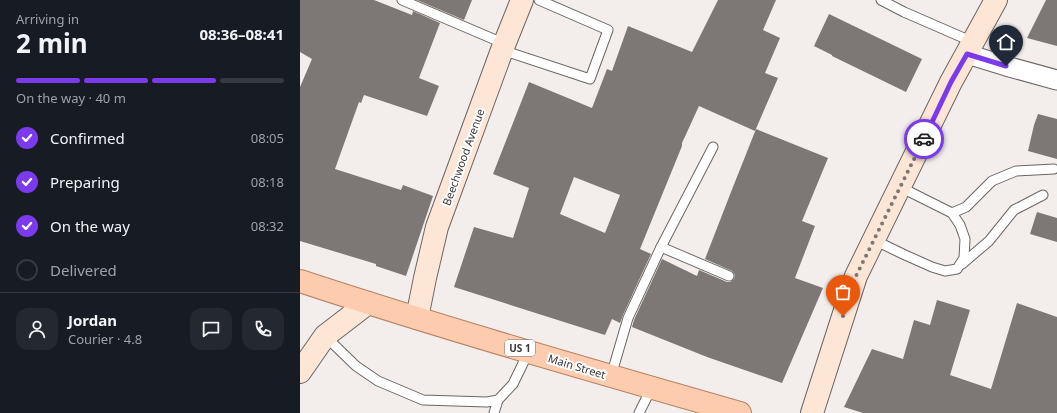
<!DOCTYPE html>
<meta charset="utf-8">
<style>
:root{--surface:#171b24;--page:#242831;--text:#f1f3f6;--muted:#9ea1a6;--line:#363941;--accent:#7c3aed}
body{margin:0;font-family:"Noto Sans",sans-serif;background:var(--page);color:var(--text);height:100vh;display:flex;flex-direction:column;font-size:15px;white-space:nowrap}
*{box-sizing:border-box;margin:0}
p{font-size:13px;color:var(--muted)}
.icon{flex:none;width:22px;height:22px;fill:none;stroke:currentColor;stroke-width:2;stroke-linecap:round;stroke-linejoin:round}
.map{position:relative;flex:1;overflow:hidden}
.sheet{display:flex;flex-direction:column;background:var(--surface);width:300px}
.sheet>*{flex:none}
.pin{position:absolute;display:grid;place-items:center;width:34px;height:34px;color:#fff;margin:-41px -17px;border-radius:50% 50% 50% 0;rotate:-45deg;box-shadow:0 0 4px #0007}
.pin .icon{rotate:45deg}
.courier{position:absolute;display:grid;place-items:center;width:40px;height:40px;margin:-20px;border:3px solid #7c3aed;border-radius:50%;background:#fff;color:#222;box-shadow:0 1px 5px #0007}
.head em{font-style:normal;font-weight:700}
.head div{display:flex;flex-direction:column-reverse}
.head{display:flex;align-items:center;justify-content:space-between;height:68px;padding:0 16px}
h1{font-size:26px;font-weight:700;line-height:30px}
.bar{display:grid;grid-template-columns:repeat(4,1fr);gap:6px 4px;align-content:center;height:48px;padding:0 16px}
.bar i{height:5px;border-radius:3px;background:var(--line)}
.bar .on{background:var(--accent)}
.bar p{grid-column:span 4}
.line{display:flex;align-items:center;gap:10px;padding:0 16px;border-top:1px solid var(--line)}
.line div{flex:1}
.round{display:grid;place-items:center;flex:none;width:42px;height:42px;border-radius:12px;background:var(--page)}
ol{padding:0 16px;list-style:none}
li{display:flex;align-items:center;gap:12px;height:44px}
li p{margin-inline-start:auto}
li .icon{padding:4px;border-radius:50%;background:var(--accent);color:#fff;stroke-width:4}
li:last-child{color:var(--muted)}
li i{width:22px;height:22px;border:2px solid var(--line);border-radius:50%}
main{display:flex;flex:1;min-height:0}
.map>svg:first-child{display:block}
</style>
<main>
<section class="sheet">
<div class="head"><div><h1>2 min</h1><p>Arriving in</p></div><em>08:36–08:41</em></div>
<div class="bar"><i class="on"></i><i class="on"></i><i class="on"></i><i></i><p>On the way · 40 m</p></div>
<ol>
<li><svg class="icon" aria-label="check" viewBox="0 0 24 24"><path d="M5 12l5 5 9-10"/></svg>Confirmed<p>08:05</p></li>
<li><svg class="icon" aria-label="check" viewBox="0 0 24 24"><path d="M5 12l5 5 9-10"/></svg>Preparing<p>08:18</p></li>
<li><svg class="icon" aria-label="check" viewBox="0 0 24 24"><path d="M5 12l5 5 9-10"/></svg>On the way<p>08:32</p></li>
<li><i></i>Delivered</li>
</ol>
<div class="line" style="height:72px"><a class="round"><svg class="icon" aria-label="person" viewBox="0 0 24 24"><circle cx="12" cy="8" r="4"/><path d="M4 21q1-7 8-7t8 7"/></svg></a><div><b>Jordan</b><p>Courier · 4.8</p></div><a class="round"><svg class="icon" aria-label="chat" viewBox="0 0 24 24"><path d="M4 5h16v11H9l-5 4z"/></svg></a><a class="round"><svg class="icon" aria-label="phone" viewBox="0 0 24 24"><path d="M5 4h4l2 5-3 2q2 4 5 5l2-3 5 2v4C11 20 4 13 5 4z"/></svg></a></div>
</section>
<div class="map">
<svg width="757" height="413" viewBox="0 0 757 413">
<rect width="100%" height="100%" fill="#f3eeeb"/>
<g fill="#7d7876" fill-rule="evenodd">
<polygon points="0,0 74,0 112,15 113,11 140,23 119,78 139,86 127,116 64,95 61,103 59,102 35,169 101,190 103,185 133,196 106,276 76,266 76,264 0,241 0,87 12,59 0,52"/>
<polygon points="117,0 172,0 164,20"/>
<path d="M 418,0 L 476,0 L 463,30 L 480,38 L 465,73 L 478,78 L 455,131 L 399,106 L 382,143 L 382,146 L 340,249 L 351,254 L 323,315 L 320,323 L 312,319 L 305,335 L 154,287 L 174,227 L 213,238 L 229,188 L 193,174 L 229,82 L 292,108 L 307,69 L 312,71 L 328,26 L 392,52 ZM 274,177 L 320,195 L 305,233 L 260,214 Z"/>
<polygon points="746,0 757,0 757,46 727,38"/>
<polygon points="529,14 622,59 606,92 532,56 532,55 514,46"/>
<polygon points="738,114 757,119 757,159 728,151 734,125"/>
<polygon points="456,129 528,158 502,221 515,226 495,278 523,288 482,383 407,357 332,327 334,320 362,259 397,276 399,270 427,282 430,282 434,279 435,275 432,271 405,259 431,192"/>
<polygon points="737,212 757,218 757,242 730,234"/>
<polygon points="637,300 670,310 650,375 691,389 717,303 757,317 757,413 563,413 544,407 572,349 603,359 614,320 630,325"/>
</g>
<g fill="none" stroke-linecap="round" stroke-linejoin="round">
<defs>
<g id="lane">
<polyline points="102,0 205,44"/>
<polyline points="581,0 604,12 673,42"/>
<polyline points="202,50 290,79 308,30 239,0"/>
<polyline points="652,213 666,207 692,181 716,171 754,169"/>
<polyline points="574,240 605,255 632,267 645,271 657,269 664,258 665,239 660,225 652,213 600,187"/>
<polyline points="361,247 429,276"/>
<polyline points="662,264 689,241 714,210 743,195"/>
<polyline points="25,336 56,366 78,381 123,400 187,402 198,400 213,384 229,351"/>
<polyline points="311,376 328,318 361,247 413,147"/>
<polyline points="194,413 198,400"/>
<polyline points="339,413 352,387"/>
</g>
<polyline id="street" points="667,54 706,66 757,80"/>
<g id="secondary">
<polyline points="117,318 125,278 137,227 202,50 222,0"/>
<polyline points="0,372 25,336 68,303"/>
<polyline points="512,413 556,276 651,82 696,0"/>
</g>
<path id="primary" d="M 0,281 C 146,329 293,371 440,413"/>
</defs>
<use href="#lane" stroke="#6a6664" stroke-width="11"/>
<use href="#street" stroke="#6a6664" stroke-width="21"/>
<use href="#secondary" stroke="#6a6664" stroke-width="24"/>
<use href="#primary" stroke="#b88262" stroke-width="24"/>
<use href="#lane" stroke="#fff" stroke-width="9"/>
<use href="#street" stroke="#fff" stroke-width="19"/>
<use href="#secondary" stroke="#fee6d7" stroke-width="22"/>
<use href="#primary" stroke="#fdccaf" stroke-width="22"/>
</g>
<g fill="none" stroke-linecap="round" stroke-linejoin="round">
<polyline stroke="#7a7775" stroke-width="4" stroke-dasharray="0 7.2" points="543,316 556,276 624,139"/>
<polyline stroke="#7c3aed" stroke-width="5" points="624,139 651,82 667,54 706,66"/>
</g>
<g text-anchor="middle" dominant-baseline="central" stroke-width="4" stroke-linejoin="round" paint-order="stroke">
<rect fill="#fff" stroke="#747372" stroke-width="1" x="205" y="340" width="30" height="16" rx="3"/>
<g font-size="10" font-weight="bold" fill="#393736">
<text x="220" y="348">US 1</text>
</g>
<g font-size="11" fill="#393736" stroke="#fff">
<text transform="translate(163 157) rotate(-70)">Beechwood Avenue</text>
<text transform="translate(277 366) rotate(17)">Main Street</text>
</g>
</g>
</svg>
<div class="pin" style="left:543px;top:316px;background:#ea580c"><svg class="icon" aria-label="bag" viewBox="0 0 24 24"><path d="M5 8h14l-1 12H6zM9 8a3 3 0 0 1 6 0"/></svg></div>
<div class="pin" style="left:706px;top:66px;background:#1f2937"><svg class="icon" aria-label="home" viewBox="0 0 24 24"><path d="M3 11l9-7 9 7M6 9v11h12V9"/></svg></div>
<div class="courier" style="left:624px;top:139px"><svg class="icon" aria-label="car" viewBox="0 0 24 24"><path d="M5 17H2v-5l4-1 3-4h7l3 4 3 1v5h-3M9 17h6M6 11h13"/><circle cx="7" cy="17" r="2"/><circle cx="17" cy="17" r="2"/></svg></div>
</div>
</main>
